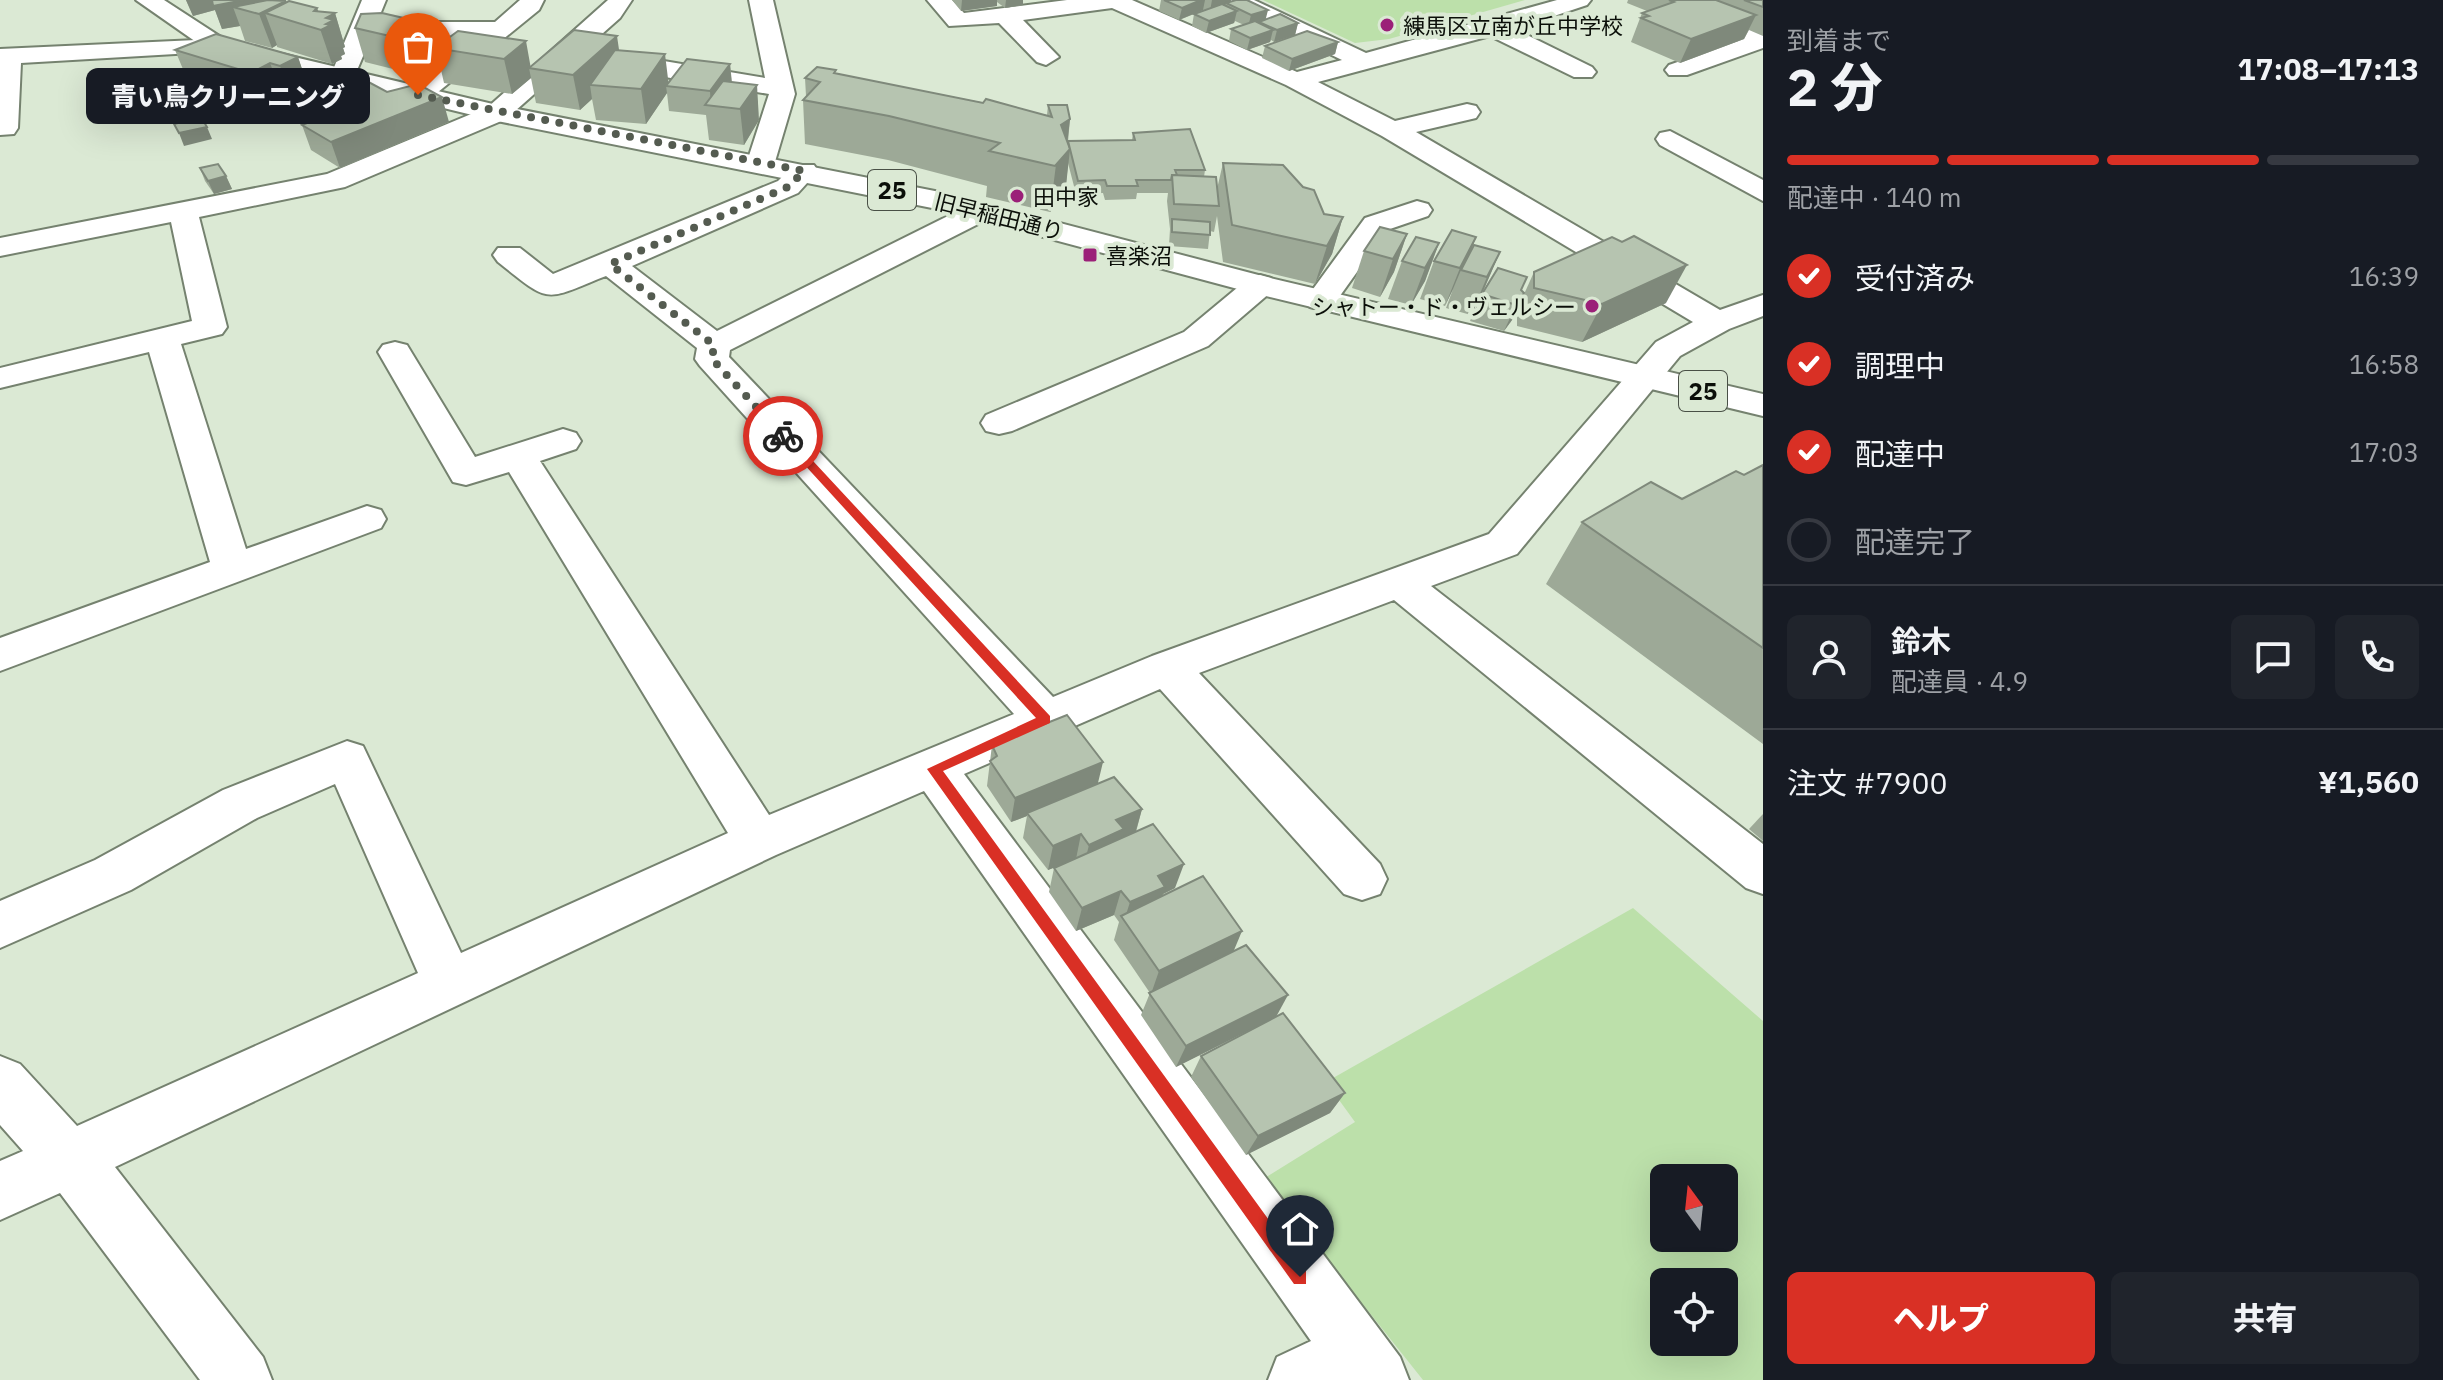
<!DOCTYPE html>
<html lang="ja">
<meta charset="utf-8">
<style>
:root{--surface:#171b24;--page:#20242c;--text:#f1f3f6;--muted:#9ea1a6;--line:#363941;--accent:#d93025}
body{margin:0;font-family:"IBM Plex Sans","Noto Sans JP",sans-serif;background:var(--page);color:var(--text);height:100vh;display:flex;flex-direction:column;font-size:30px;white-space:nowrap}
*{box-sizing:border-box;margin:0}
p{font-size:26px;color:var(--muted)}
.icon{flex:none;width:44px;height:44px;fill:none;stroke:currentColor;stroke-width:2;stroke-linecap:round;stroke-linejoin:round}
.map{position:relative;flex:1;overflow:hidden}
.side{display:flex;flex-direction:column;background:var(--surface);width:680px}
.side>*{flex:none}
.needle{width:52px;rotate:345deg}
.tools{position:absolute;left:1650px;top:1164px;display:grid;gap:16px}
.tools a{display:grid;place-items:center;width:88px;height:88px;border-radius:12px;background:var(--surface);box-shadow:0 8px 32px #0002;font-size:40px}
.pin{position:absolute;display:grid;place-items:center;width:68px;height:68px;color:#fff;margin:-82px -34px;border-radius:50% 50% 50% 0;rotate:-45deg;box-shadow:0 0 8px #0007}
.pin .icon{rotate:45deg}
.courier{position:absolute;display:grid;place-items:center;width:80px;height:80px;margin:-40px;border:6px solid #d93025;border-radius:50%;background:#fff;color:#222;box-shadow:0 2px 10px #0007}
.bubble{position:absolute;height:56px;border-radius:12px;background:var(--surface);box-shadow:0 8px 32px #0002;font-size:26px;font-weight:800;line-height:56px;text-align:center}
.headline em{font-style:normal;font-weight:800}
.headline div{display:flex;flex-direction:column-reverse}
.headline{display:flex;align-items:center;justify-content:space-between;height:136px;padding:0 24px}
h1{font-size:52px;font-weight:800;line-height:60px}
.bar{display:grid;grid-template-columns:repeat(4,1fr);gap:12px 8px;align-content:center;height:96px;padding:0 24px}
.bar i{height:10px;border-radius:6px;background:var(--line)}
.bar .on{background:var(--accent)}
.bar p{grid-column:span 4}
.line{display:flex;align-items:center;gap:20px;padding:0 24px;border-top:2px solid var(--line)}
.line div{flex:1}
.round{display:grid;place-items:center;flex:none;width:84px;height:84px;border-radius:12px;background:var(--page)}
ol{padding:0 24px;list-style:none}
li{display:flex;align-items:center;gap:24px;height:88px}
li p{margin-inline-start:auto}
li .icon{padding:8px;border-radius:50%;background:var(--accent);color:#fff;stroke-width:4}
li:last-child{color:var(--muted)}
li i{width:44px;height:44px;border:4px solid var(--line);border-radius:50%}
.button{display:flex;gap:16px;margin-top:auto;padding:16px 24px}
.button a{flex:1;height:92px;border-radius:12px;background:var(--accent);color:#fff;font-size:32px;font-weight:800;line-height:92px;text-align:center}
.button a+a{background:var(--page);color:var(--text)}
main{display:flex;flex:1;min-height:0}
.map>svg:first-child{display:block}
</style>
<main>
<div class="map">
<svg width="1763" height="1380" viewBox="0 0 1763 1380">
<rect width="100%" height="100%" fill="#dbe9d4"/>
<g fill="#bce0aa" fill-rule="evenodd">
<polygon points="1263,0 1525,0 1389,39 1355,43"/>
<path d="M 1633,908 L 1763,1021 L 1763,1380 L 1423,1380 L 1263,1179 L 1355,1122 L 1326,1082 ZM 1664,1178 L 1724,1178 L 1724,1238 L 1664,1238 ZM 1664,1282 L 1724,1282 L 1724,1342 L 1664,1342 Z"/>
</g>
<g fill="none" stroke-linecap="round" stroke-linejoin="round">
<defs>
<g id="minor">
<polygon points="362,0 386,0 377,22 495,22 520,0 544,0 539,10 427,101 409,101 405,95 409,89 476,36 372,35 352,82 334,82 330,77"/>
<polygon points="608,0 632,0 620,18 506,119 345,187 199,217 227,327 222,334 181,344 246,549 367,506 381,510 386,519 381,528 0,671 0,638 210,562 149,352 0,388 0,368 192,321 171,222 0,256 0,238 327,174 488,107"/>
<polygon points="749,0 773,0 795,94 774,165 770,171 750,171 746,165 769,94 622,70 609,62 622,54 765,78"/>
<path d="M 927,0 L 952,0 L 964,13 L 1067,0 L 1132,0 L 1297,72 L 1342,60 L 1227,5 L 1223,0 L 1254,0 L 1366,53 L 1557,0 L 1591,0 L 1587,5 L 1515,29 L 1592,67 L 1596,72 L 1592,77 L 1574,77 L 1490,36 L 1318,82 L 1395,121 L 1467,104 L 1476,106 L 1480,112 L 1476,118 L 1416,132 L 1720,310 L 1763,295 L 1763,316 L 1729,329 L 1680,356 L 1517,554 L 1431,586 L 1763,844 L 1763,894 L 1746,888 L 1394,600 L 1199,673 L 1380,864 L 1387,879 L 1380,894 L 1362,900 L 1344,894 L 1160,689 L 964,774 L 1400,1357 L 1409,1380 L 1268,1380 L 1277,1357 L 1311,1341 L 924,791 L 776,855 L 115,1167 L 263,1357 L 272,1380 L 200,1380 L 60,1193 L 0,1220 L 0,1161 L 23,1151 L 0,1125 L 0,1056 L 20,1064 L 77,1126 L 418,973 L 335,784 L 257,818 L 131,890 L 0,948 L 0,901 L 95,860 L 223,790 L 347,741 L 363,746 L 461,953 L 728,833 L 509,472 L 466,485 L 453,482 L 378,352 L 383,345 L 395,342 L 407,345 L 475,457 L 563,429 L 576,433 L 581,441 L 576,449 L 540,461 L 769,815 L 1014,714 L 700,366 L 695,359 L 697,348 L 606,276 C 543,301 552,305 498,262 L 493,255 L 498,248 L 520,248 L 553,274 L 778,181 L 794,165 L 814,165 L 818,171 L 798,193 L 632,266 L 717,331 L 970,205 L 992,205 L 996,211 L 992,217 L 730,350 L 729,357 L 1053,697 L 1152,656 L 1489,534 L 1656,342 L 1693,322 L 1382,136 L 1286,85 L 1112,8 L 1023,20 L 1059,57 L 1046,65 L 1037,62 L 999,23 L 949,26 Z"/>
<polygon points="1648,0 1681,0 1763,33 1763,48 1687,75 1669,75 1665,70 1669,65 1738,41 1652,5"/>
<polygon points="218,39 230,46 227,51 21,63 18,128 14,134 0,135 0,49"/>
<polygon points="1670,131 1763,180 1763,201 1660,145 1656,139 1660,133"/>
<polygon points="1417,201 1428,204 1432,210 1428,216 1387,230 1332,307 1321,310 1310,307 1305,300 1365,218"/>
<polygon points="1260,275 1271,278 1276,285 1271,292 1208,346 1012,431 999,434 986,431 981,423 986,415 1184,332 1249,278"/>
</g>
<polygon id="major" points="136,0 164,0 227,41 497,105 945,193 1266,277 1763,394 1763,416 1249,292 942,210 497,121 209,51"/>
</defs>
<use href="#minor" stroke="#75826f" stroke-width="4"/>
<use href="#major" stroke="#75826f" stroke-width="4"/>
<use href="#minor" fill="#fff" fill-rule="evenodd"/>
<use href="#major" fill="#fff" fill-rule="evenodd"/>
</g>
<g fill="#9da997">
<polygon points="186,0 281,0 286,1 286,3 317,8 318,11 335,13 345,47 343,48 345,54 341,56 342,59 332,64 277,47 277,45 272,48 245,41 240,26 222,29 215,10 193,16"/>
<polygon points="952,0 1023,0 1023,5 1005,8 997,2 997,6 961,11"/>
<polygon points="1161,0 1231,0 1231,2 1266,19 1298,23 1295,35 1274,42 1271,40 1270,42 1247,50 1229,41 1231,29 1244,25 1235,21 1234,23 1206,33 1192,26 1194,14 1179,20 1159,11"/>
<polygon points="1628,0 1763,0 1763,36 1749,30 1744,39 1680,63 1631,42 1642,13 1647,11 1627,3"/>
<polygon points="355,28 440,45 458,31 531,67 619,50 669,83 730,64 732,82 759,120 744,145 709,140 706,115 669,111 667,93 646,124 596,120 592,99 580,110 536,103 531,78 512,94 444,83 439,61 417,75 365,62"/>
<polygon points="1338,42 1335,54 1289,71 1262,58 1265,46"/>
<polygon points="175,50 298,57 306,81 289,90 279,87 260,97 225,86 237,110 178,121 165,94 214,83 185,74"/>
<polygon points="837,74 1047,115 1048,105 1070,119 1068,142 1132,140 1133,133 1205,170 1204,177 1217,189 1223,163 1324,214 1343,217 1332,254 1315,284 1223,262 1217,216 1214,232 1210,231 1208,249 1169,246 1170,229 1167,201 1168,193 1137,193 1136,199 1105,200 1103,193 1076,194 1068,163 1065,195 1050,212 986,197 987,186 888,160 805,144 803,100 806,96 805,78"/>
<polygon points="324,92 387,92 449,122 340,168 311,150 302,125 332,114"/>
<polygon points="200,168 226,176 232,189 214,194 205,181"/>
<polygon points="1407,234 1394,272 1380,297 1352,288 1364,251"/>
<polygon points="1476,237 1469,254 1500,252 1484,289 1471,315 1446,308 1453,289 1445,306 1420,299 1434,261"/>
<polygon points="1439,243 1425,281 1411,305 1388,299 1402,261"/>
<polygon points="1534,272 1666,303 1582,342 1517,326 1517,310"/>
<polygon points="1521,290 1512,320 1504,331 1470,321 1482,294"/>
<polygon points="1763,465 1763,744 1546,584 1582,522 1682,499 1744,475"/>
<polygon points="992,745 1098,784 1142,809 1136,832 1175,888 1163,894 1162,896 1233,951 1276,1016 1345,1093 1330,1113 1246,1155 1191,1077 1201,1056 1257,1026 1176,1067 1141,1015 1150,993 1114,940 1119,922 1114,915 1076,931 1049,892 1054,868 1058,866 1048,870 1023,838 1027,816 1011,822 987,786"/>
<polygon points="1763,814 1763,841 1749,829"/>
</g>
<g fill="#7f897b">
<polygon points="186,0 281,0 286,1 293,21 265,13 277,45 272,48 259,14 233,7 240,26 222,29 215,10 193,16"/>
<polygon points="962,0 997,0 997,6 961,11"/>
<polygon points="1006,0 1023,0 1023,5 1005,8"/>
<polygon points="1201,0 1205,0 1203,10 1179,20 1182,8"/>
<polygon points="1212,0 1231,0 1230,5 1226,3 1225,6 1210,11"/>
<polygon points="317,8 324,29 326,18 335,13 345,47 343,48 345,54 341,56 342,59 332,64 314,11"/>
<polygon points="1268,10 1265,22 1259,22 1259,24 1248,27 1251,15"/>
<polygon points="1237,11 1234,23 1206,33 1209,21"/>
<polygon points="1756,15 1744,39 1680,63 1691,39"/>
<polygon points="1298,23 1295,35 1274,42 1277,30"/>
<polygon points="434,25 441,49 435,48 439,61 417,75 407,40"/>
<polygon points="1273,30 1270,42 1247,50 1250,38"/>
<polygon points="617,36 622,70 590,85 592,99 580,110 573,75"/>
<polygon points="526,41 531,69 529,68 531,78 512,94 504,59"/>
<polygon points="1338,42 1335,54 1289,71 1292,59"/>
<polygon points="665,54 669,87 666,86 667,93 646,124 641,89"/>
<polygon points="298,57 306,81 289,90 280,66"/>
<polygon points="270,63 279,87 260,97 251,73"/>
<polygon points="730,64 732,88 711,106 710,91"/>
<polygon points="757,85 759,120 744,145 740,109"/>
<polygon points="232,97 237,110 178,121 173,109"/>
<polygon points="442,97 449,122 340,168 331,142"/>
<polygon points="1070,119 1066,154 1070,149 1065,195 1050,212 1061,125"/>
<polygon points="207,127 212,139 184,146 179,133"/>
<polygon points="226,176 232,189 214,194 208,181"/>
<polygon points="1343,217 1332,254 1315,284 1327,246"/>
<polygon points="1407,234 1394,272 1380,297 1393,259"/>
<polygon points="1476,237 1463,271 1461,270 1453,289 1445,306 1460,268"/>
<polygon points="1439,243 1425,281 1411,305 1425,268"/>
<polygon points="1500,252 1484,289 1471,315 1487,277"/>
<polygon points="1687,265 1666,303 1582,342 1602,304"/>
<polygon points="1524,293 1512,320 1504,331 1516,305"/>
<polygon points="1103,762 1097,787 1027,813 1027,816 1011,822 1015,798"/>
<polygon points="1142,809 1135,834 1083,869 1089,845 1116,820"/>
<polygon points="1081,834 1076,859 1048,870 1053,846"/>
<polygon points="1184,864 1175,888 1163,894 1157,910 1124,921 1130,902 1158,876"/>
<polygon points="1121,891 1114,915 1076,931 1082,908"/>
<polygon points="1242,931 1232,955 1151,994 1159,971"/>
<polygon points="1288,995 1276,1017 1176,1067 1186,1046"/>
<polygon points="1345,1093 1330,1113 1246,1155 1258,1136"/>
</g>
<g fill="#b6c4b0" stroke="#7f897b" stroke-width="2">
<polygon points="212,0 244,0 213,6"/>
<polygon points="268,0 286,1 259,14 233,7"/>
<polygon points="1164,0 1201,0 1182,8"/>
<polygon points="1236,0 1247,0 1268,10 1251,15 1226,3"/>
<polygon points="1669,0 1716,0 1756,15 1691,39 1641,18 1649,16 1642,13 1674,2"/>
<polygon points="1744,0 1763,0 1763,7"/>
<polygon points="289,1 317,8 314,11 335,13 326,18 334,20 326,24 331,25 321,30 265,13"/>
<polygon points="1222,4 1237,11 1209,21 1194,14"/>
<polygon points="382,13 434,25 407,40 355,28 361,14"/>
<polygon points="1280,14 1298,23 1277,30 1259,22"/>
<polygon points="1255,21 1273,30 1250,38 1231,29"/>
<polygon points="574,30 617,36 573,75 529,68"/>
<polygon points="458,31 526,41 504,59 435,48"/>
<polygon points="1307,31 1338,42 1292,59 1265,46"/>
<polygon points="216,34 298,57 280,66 270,63 251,73 175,50"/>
<polygon points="615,50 665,54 641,89 590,85"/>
<polygon points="687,59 730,64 710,91 666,86"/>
<polygon points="817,67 836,70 834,73 983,103 986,99 1052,117 1048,105 1067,105 1070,119 1061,125 1070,149 1055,166 989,151 1000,143 889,116 803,100 820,82 805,78"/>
<polygon points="361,78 387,92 418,84 442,97 331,142 302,125 350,106 324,92"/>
<polygon points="222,81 232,97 173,109 165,94"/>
<polygon points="723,81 757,85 740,109 705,105"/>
<polygon points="201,117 207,127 179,133 174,124"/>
<polygon points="1190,129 1205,170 1175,170 1177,175 1172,175 1171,180 1136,180 1138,186 1107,186 1105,180 1078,181 1068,141 1135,140 1133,133"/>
<polygon points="1223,163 1283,165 1303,187 1314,190 1324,214 1343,217 1327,246 1232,225"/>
<polygon points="218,164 226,176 208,181 200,168"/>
<polygon points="1172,175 1216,177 1219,206 1174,204"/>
<polygon points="1172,219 1210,222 1210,235 1172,232"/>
<polygon points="1380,227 1407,234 1393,259 1364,251"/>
<polygon points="1452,230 1476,237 1460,268 1434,261"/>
<polygon points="1634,236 1687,265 1602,304 1534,288 1534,272 1612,237 1622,242"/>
<polygon points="1416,237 1439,243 1425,268 1402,261"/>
<polygon points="1474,245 1500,252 1487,277 1461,270"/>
<polygon points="1498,268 1527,277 1521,290 1524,293 1516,305 1482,294"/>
<polygon points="1763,465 1763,648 1582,522 1651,482 1682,499 1736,471 1744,475"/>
<polygon points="1067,715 1103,762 1015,798 990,761 997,756 992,745"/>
<polygon points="1114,777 1142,809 1116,820 1124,829 1089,845 1081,834 1053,846 1027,813"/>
<polygon points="1153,824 1184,864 1158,876 1165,887 1130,902 1121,891 1082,908 1054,868"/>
<polygon points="1203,876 1242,931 1159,971 1121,916"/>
<polygon points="1246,945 1288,995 1186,1046 1149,993"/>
<polygon points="1283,1013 1345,1093 1258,1136 1201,1056"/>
</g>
<polygon fill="#d93025" points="780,433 787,433 1050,716 1050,723 943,771 1306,1271 1306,1284 1294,1284 927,769 1036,718 780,438"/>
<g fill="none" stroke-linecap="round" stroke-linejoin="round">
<polyline stroke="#545b50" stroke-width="8" stroke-dasharray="0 14.4" points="418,95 804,171 788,187 610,264 714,345 712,359 783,436"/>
</g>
<g fill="#9b2078" stroke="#dbe9d4" stroke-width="3">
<circle cx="1387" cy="25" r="8"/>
<circle cx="1017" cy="196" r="8"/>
<rect x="1082" y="247" width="16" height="16" rx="4"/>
<circle cx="1592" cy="306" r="8"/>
</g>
<g text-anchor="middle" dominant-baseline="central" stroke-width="8" stroke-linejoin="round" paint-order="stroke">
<g font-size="22" fill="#0b0f09" stroke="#dbe9d4" text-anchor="start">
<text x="1403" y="25">練馬区立南が丘中学校</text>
<text x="1033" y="196">田中家</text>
<text x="1106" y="255">喜楽沼</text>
<text x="1576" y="306" text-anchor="end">シャトー・ド・ヴェルシー</text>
</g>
<g font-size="22" fill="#0b0f09" stroke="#dbe9d4">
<text transform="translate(999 216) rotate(14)">旧早稲田通り</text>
</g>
<g fill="#dbe9d4" stroke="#495046" stroke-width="2">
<rect x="868" y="170" width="48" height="40" rx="6"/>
<rect x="1679" y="371" width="48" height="40" rx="6"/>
</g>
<g font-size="24" font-weight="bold" fill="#0b0f09">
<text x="892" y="190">25</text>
<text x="1703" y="391">25</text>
</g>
</g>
</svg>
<div class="tools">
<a><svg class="needle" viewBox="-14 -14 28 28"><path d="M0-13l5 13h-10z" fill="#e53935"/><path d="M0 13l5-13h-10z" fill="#9ea1a6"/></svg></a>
<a><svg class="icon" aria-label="locate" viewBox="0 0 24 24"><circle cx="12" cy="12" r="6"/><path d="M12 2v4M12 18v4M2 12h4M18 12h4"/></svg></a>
</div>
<div class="pin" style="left:418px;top:95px;background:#ea580c"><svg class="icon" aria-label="bag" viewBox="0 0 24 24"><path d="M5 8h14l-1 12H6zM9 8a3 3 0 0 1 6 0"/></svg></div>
<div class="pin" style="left:1300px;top:1277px;background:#1f2937"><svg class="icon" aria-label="home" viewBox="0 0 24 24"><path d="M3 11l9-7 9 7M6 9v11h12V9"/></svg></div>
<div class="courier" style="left:783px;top:436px"><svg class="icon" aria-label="bike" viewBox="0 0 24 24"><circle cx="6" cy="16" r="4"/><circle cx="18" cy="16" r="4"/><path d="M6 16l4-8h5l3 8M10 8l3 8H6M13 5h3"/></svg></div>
<div class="bubble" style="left:86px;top:68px;width:284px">青い鳥クリーニング</div>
</div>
<section class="side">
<div class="headline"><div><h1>2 分</h1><p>到着まで</p></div><em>17:08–17:13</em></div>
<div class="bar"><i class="on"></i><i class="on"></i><i class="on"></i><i></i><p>配達中 · 140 m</p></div>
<ol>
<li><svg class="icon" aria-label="check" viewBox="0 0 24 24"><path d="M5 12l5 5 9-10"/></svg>受付済み<p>16:39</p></li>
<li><svg class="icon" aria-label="check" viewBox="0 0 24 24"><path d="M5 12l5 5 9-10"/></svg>調理中<p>16:58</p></li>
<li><svg class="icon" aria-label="check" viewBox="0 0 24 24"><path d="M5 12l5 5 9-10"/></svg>配達中<p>17:03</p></li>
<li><i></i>配達完了</li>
</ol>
<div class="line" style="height:144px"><a class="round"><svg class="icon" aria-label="person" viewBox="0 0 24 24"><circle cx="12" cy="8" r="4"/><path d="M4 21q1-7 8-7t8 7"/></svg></a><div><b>鈴木</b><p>配達員 · 4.9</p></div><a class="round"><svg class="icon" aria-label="chat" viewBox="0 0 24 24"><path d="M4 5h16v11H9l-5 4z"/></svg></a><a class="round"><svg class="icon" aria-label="phone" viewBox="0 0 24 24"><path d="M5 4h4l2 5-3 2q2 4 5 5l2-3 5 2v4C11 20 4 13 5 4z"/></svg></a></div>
<div class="line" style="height:104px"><div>注文 #7900</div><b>¥1,560</b></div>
<div class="button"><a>ヘルプ</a><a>共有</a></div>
</section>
</main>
